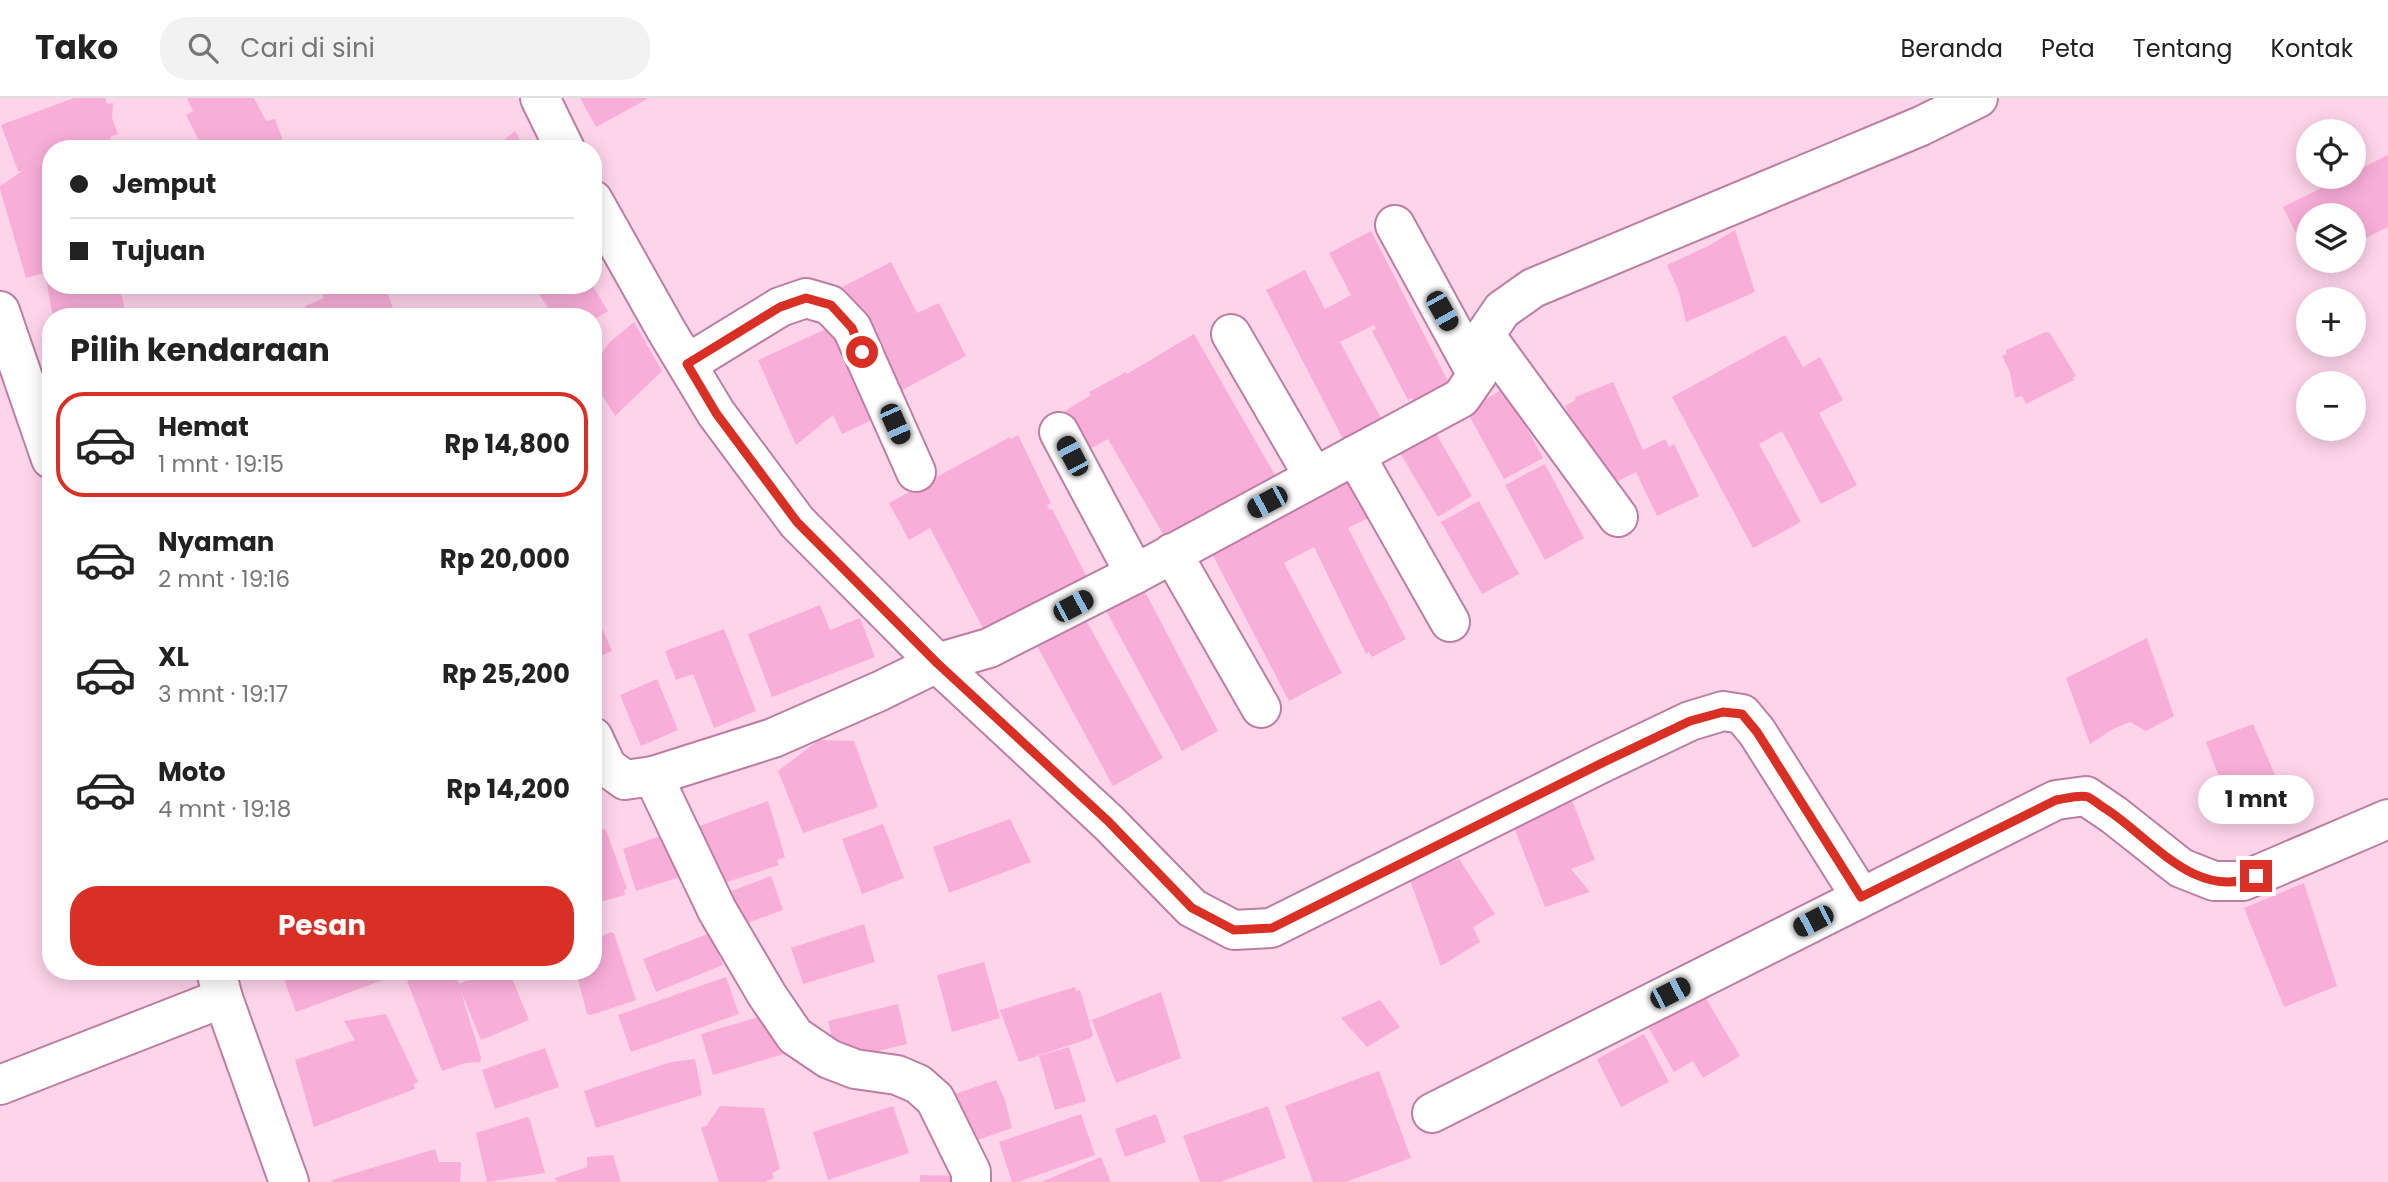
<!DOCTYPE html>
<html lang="id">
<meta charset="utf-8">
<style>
body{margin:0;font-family:Poppins,sans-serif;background:#f2f2f2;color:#222;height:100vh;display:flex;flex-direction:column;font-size:26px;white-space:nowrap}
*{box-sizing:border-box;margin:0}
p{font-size:23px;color:#767676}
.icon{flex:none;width:38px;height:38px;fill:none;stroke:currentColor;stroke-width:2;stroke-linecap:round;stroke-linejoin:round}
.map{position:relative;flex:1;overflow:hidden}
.details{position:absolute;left:42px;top:210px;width:560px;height:672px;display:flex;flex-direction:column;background:#fff;border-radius:28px;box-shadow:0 4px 18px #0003}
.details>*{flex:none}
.top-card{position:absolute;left:42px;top:42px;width:560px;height:154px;border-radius:28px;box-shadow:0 4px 18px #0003;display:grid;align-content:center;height:154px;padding:0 28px;background:#fff}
.fabs{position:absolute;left:2296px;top:21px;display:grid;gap:14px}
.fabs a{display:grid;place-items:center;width:70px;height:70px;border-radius:50%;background:#fff;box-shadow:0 4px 18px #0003;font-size:35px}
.end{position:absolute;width:32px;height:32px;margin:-16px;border:9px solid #d93025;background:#fff;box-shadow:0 0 0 4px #fff}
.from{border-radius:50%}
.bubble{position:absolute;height:49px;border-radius:24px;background:#fff;box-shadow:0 4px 18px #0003;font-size:23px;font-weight:700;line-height:49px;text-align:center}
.car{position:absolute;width:21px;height:42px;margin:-21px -10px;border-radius:9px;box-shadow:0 0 5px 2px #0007;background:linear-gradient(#222 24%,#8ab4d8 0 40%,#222 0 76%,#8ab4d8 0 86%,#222 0)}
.top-card b{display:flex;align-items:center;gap:24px;height:66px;font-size:26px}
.top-card b+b{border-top:2px solid #e0e0e0}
.top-card i{width:18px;height:18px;background:#222}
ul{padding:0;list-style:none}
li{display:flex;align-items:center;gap:21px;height:105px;margin:0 14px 10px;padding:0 14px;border:4px solid transparent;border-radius:28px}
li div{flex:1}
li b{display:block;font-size:26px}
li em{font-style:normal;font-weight:700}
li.selected{border-color:#d93025}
li>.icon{width:63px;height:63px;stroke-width:1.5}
h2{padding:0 28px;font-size:32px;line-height:84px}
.cta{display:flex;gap:14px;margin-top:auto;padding:14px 28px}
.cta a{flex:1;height:80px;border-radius:28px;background:#d93025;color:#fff;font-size:28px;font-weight:700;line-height:80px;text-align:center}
header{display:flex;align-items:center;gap:42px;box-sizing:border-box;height:98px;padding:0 35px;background:#fff;border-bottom:2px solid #e0e0e0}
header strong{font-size:33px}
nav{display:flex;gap:38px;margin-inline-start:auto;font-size:24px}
.search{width:490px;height:63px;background:#f2f2f2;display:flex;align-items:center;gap:18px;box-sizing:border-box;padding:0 24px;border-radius:28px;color:#767676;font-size:26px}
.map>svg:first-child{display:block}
</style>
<header>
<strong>Tako</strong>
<div class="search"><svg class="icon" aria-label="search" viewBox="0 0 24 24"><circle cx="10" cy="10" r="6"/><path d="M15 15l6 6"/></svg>Cari di sini</div>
<nav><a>Beranda</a><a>Peta</a><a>Tentang</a><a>Kontak</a></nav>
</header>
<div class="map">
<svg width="2388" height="1084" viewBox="0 0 2388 1084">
<rect width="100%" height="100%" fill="#fed4eb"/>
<g fill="#f9aed9">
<polygon points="74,0 105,0 107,6 113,5 112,20 118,36 111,38 110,44 115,44 117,51 51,51 51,173 26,180 0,91 0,88 22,73 18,73 1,27"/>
<polygon points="187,0 254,0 266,23 275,21 286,51 203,51 186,17 193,13"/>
<polygon points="580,0 649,0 596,29"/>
<polygon points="515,33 525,51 493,51"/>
<polygon points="2388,57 2388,129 2354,146 2354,117 2308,117 2308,160 2283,109 2344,79 2354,79 2354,74"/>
<polygon points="1735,132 1755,194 1686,224 1679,194 1667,167 1708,148"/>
<polygon points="1371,133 1450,287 1415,306 1412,300 1408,302 1372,233 1376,231 1374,227 1340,244 1382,322 1343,341 1266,192 1305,172 1325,211 1351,197 1329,155"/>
<polygon points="891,164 917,215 939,205 966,258 897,295 842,189"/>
<polygon points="51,181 51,187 119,187 126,216 114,219 53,219 46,182"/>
<polygon points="223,187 254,187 254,188 226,196"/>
<polygon points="332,187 385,187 394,213 391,214 393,219 309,219 305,208 324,200 320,192"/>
<polygon points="547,187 592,187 608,213 593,222 593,219 554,219 537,193"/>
<polygon points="634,224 662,273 615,318 593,282 593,268 609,245"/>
<polygon points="830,229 872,322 842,336 833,317 796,347 758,262"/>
<polygon points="2046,234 2050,235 2076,278 2073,279 2074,282 2026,306 2022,298 2015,300 2010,274 2002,258 2006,256 2006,252"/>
<polygon points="1194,236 1279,384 1170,448 1108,341 1088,352 1065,313 1091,297 1089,294 1126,274 1127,276"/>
<polygon points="51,237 51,274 50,274 41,240"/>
<polygon points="1785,237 1803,269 1820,259 1843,302 1819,315 1857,387 1821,406 1782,333 1759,346 1801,424 1753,450 1672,299"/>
<polygon points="1613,284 1643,352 1665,341 1669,349 1674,346 1699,398 1657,418 1636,374 1606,389 1565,308 1576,302 1575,299"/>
<polygon points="1505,290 1543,360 1504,381 1466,312"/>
<polygon points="1434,332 1472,398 1438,419 1399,353"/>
<polygon points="1018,337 1051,405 1047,407 1050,412 1052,411 1090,485 987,538 930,430 909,442 889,405 1010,339 1011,341"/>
<polygon points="1545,366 1584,440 1545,462 1505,387"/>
<polygon points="1346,374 1370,419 1348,430 1406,541 1372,559 1369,554 1366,556 1314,449 1284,465 1342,575 1289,603 1208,448"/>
<polygon points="1479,403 1519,476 1482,496 1441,424"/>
<polygon points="1143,490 1218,633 1182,653 1103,507"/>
<polygon points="820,507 830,532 860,520 875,559 772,599 748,536"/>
<polygon points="593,510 612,553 593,562"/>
<polygon points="1083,517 1163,660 1113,688 1035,544"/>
<polygon points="724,531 756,613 714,630 693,576 676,582 665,553"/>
<polygon points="2147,540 2174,618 2146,633 2130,624 2113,631 2090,646 2066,580"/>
<polygon points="657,581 678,632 641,648 620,597"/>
<polygon points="2253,626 2284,698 2234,719 2206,644"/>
<polygon points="819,642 854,643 878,709 803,735 778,673"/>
<polygon points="1567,689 1595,762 1571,771 1590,794 1545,809 1508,714"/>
<polygon points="768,703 785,759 777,762 779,767 715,788 694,730"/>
<polygon points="1010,721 1031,764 949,795 933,749"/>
<polygon points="883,726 904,780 862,796 842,741"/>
<polygon points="593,729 606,732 627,791 624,792 625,797 593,806"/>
<polygon points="678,732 689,776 636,793 623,751"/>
<polygon points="1459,761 1495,816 1473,829 1480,844 1441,868 1410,782"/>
<polygon points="771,778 783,812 737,829 726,795"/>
<polygon points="2304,785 2337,888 2284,909 2244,810"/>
<polygon points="864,826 875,864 803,886 791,850"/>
<polygon points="611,834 614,835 636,902 591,917 587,916 576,873 593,873 593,842"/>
<polygon points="710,835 723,867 656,894 643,861"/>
<polygon points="984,864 1000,920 952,934 937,877"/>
<polygon points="281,873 405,873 405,874 296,914"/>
<polygon points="429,873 455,873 459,886 489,873 509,873 529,922 481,942 460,891 481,959 480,964 465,965 442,973 407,883"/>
<polygon points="726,879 739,916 631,954 618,917"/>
<polygon points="1075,889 1076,893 1080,892 1093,937 1091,940 1019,964 1000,912"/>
<polygon points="1161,894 1181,960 1116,985 1092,922"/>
<polygon points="1704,897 1740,958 1703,980 1693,963 1674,974 1649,930"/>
<polygon points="1380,902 1400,929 1367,949 1341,920"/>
<polygon points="898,906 907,946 837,963 828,923"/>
<polygon points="775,914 787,955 713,977 701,936"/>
<polygon points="386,916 418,984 414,986 415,991 314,1029 295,962 355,942 344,923"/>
<polygon points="1644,936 1669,984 1621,1009 1597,961"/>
<polygon points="1069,949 1086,1003 1055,1012 1039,958"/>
<polygon points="545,950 559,989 495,1011 482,972"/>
<polygon points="695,961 702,997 596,1030 584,993 671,964"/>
<polygon points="1379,973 1411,1060 1346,1084 1313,1084 1285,1008"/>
<polygon points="996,982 1005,1002 1012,1030 963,1047 946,999"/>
<polygon points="720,1008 764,1010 780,1071 772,1075 774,1080 765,1084 719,1084 701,1030 706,1028"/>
<polygon points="893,1008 909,1055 828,1082 813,1034"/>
<polygon points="1268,1008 1286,1060 1220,1084 1200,1084 1183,1038"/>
<polygon points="1081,1016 1095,1057 1018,1084 1012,1084 999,1044"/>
<polygon points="1156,1016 1166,1044 1125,1059 1115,1031"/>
<polygon points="527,1019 530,1022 545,1075 487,1084 476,1035"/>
<polygon points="435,1051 439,1064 461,1064 460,1084 333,1084 332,1082"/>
<polygon points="613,1057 621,1084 557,1084 555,1080 587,1069 587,1059"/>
<polygon points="1101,1059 1111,1084 1041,1084"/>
<polygon points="920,1077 959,1078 959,1084 920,1084"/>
</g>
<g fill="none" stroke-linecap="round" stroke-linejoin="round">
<defs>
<g id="minor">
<polyline points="540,0 565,51"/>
<polyline points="593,102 666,232 716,315 797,424 937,565 1109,725 1192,810 1234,832 1271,830 1604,664 1690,623 1723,613 1742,616 1757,634 1861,799"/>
<polyline points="1395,127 1477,277"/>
<polyline points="0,213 51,361"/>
<polyline points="1231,236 1314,379"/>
<polyline points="1485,237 1618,419"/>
<polyline points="687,266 780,209 806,200 830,207 852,230 916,374"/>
<polyline points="1059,334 1135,476"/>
<polyline points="1355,357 1450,524"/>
<polyline points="1172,455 1261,610"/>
<polyline points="593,639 607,669 625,682 653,678 773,640 880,593 937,565 989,550 1135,476 1461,300 1477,277 1485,237 1502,212 1533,190 1921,28 1978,0"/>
<polyline points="653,678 717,812 767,897 795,938 829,961 855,971 897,977 918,986 935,1001 971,1074 971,1084"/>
<polyline points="216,873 223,900 289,1084"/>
<polyline points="0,987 223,900"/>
<polyline points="1432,1015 2056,702 2086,698 2114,717 2181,770 2214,783 2243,783 2388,721"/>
</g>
</defs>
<use href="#minor" stroke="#bc7ea2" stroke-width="42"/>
<use href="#minor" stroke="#fff" stroke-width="38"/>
</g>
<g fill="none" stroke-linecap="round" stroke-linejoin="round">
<path stroke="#d93025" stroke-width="9" d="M862 254 852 230 831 207 806 200 780 209 687 266 716 315 797 424 937 565 1109 724 1192 810 1234 832 1272 830 1604 664 1690 623 1723 614 1742 616 1757 634 1861 799 2056 702C2065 701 2080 696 2088 699 2094 702 2101 708 2106 711 2151 740 2196 804 2256 778"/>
</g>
</svg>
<div class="fabs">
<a><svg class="icon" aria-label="locate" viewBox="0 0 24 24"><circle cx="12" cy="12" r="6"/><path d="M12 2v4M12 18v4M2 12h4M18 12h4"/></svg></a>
<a><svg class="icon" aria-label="layers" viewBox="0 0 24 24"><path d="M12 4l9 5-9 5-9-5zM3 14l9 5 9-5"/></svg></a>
<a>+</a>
<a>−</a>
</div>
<i class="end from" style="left:862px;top:254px"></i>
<i class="end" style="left:2256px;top:778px"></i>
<div class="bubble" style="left:2198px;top:677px;width:116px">1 mnt</div>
<i class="car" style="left:1442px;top:213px;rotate:151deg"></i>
<i class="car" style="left:895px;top:326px;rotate:156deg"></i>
<i class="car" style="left:1072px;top:358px;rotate:332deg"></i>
<i class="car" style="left:1267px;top:404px;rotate:242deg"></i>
<i class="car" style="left:1073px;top:508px;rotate:62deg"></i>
<i class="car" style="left:1813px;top:823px;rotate:243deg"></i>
<i class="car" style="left:1670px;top:895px;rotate:63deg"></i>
<div class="top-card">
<b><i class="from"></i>Jemput</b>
<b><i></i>Tujuan</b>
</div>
<section class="details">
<h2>Pilih kendaraan</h2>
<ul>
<li class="selected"><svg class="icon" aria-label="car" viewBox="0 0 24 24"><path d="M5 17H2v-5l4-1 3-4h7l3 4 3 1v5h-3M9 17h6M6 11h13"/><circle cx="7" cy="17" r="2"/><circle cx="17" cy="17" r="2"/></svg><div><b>Hemat</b><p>1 mnt · 19:15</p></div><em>Rp 14,800</em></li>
<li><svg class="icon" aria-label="car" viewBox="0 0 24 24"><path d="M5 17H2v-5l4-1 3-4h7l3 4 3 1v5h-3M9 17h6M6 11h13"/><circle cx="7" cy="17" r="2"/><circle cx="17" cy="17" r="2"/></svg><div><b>Nyaman</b><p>2 mnt · 19:16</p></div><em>Rp 20,000</em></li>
<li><svg class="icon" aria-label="car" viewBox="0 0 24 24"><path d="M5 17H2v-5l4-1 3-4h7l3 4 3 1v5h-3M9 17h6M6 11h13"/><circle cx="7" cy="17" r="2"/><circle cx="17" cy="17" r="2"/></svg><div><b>XL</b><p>3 mnt · 19:17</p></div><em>Rp 25,200</em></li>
<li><svg class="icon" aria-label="car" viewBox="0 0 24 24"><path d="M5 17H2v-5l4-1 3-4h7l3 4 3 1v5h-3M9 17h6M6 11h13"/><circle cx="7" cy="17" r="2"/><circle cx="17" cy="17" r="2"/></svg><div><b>Moto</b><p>4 mnt · 19:18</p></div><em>Rp 14,200</em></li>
</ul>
<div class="cta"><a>Pesan</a></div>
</section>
</div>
